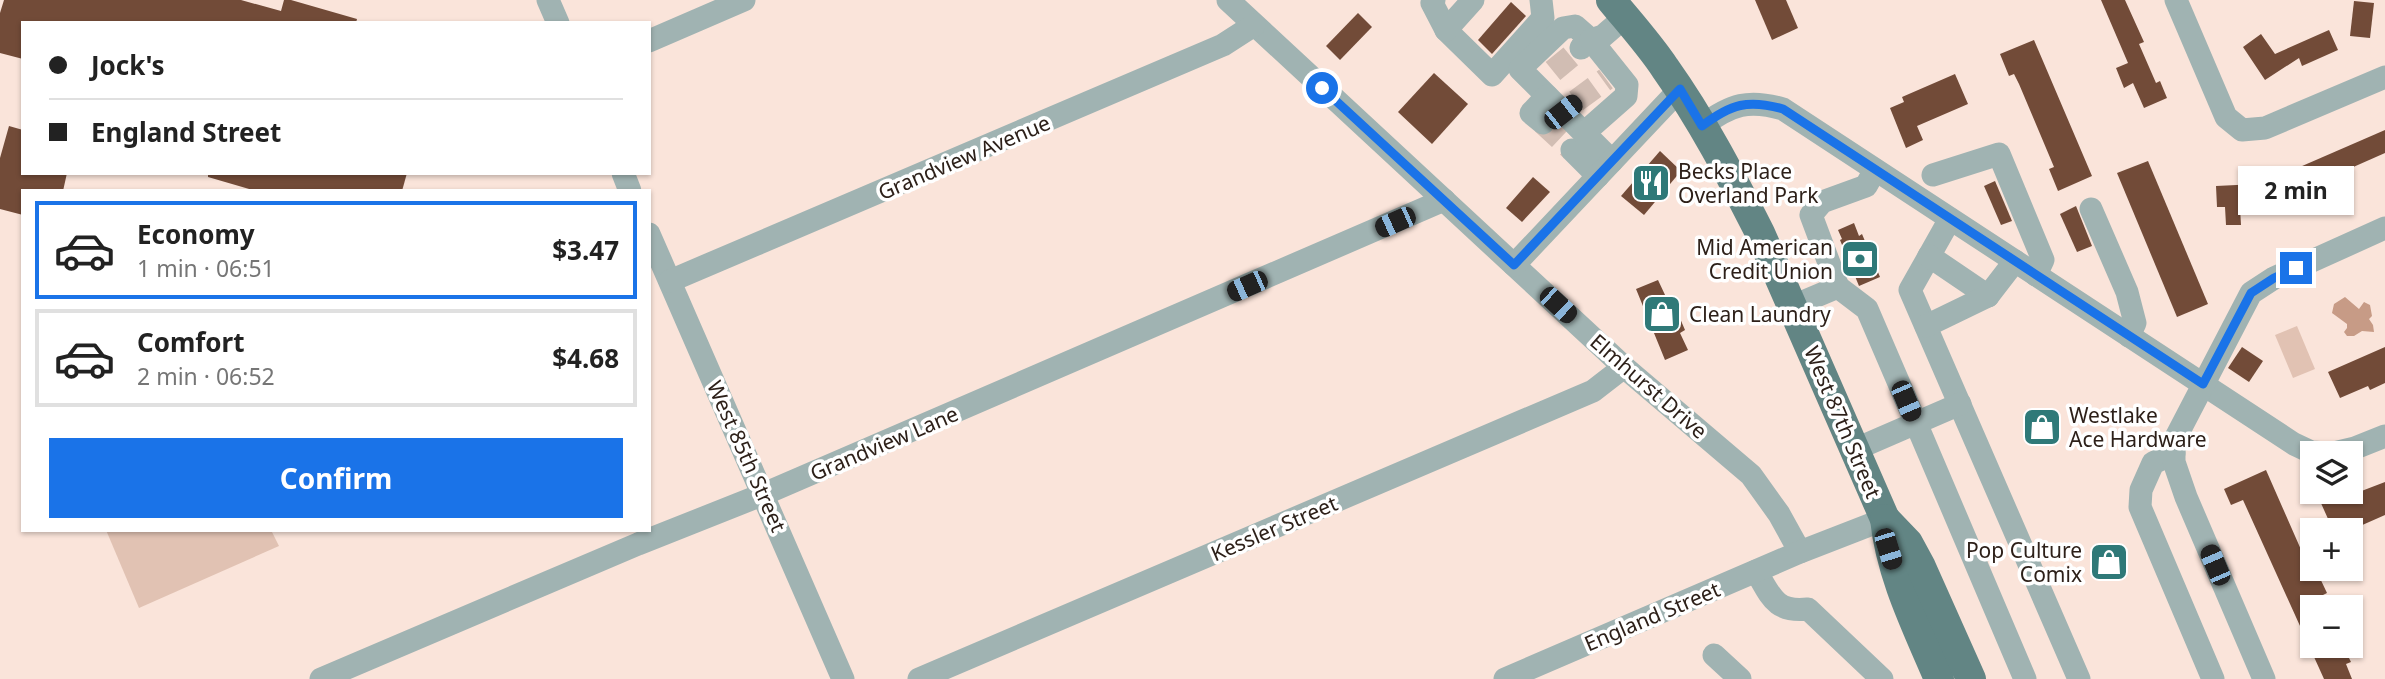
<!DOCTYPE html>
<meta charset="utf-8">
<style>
body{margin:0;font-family:"Noto Sans",sans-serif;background:#f2f2f2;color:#222;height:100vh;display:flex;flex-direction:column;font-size:26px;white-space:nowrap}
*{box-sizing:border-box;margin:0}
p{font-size:23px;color:#767676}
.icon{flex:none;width:38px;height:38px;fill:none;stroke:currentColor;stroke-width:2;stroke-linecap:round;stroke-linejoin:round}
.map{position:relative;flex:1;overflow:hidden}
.side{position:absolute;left:21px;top:189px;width:630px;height:343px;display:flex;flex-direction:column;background:#fff;border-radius:0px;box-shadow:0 2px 5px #0004}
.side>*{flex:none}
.guide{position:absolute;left:21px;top:21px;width:630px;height:154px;border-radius:0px;box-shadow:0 2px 5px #0004;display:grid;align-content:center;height:154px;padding:0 28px;background:#fff}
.controls{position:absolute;left:2300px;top:441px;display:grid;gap:14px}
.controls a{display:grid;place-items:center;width:63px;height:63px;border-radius:0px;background:#fff;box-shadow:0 2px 5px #0004;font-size:35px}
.end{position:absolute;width:32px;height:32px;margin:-16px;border:9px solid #1a73e8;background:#fff;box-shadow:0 0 0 4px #fff}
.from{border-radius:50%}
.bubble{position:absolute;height:49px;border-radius:0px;background:#fff;box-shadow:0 2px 5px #0004;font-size:23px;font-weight:700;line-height:49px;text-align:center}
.car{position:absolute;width:21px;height:42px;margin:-21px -10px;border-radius:9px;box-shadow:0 0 5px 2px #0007;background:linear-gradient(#222 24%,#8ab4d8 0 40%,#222 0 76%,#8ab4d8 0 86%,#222 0)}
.guide b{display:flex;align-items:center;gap:24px;height:66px;font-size:26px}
.guide b+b{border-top:2px solid #e0e0e0}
.guide i{width:18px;height:18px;background:#222}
ul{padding:12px 0 0;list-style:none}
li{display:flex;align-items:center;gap:21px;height:98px;margin:0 14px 10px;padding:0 14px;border:4px solid #e0e0e0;border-radius:0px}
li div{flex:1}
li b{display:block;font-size:26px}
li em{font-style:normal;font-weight:700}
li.on{border-color:#1a73e8}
li>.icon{width:63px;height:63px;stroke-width:1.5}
.cta{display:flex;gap:14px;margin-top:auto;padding:14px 28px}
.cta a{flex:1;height:80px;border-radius:0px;background:#1a73e8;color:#fff;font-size:28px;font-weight:700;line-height:80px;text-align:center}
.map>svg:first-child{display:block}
</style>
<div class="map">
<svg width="2385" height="679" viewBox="0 0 2385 679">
<rect width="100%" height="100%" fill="#fae4da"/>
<g fill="#e1c2b3">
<polygon points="2297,326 2315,369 2293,378 2275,335"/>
<polygon points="106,530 271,530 279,546 139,608"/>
</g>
<polygon fill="#c79b86" points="2345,297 2359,309 2364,302 2370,305 2372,316 2369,319 2373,325 2374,332 2362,331 2354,336 2347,336 2344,332 2347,328 2347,324 2332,313 2334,304"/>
<g fill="#724b38">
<polygon points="4,0 241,0 281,11 284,0 291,0 357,19 356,23 23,23 23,59 0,53 0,13"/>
<polygon points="1755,0 1786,0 1798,28 1772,40"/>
<polygon points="2101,0 2125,0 2144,42 2139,44 2156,83 2160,81 2167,98 2144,108 2133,83 2124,88 2116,68 2128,63"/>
<polygon points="2354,1 2374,3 2370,38 2350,36"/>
<polygon points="1511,2 1526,16 1492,54 1478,40"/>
<polygon points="1358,13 1372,27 1340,60 1326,46"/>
<polygon points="2329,30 2338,50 2302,66 2299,58 2265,80 2243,47 2261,34 2275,54"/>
<polygon points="2034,40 2092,176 2058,191 2049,169 2054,167 2019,84 2014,74 2009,76 2000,54"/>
<polygon points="1434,73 1468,104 1432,144 1398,112"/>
<polygon points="1955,74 1968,104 1917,126 1923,140 1906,148 1890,108 1904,102 1902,97"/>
<polygon points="9,126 23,130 23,173 67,173 63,191 23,191 23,215 0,209 0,158"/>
<polygon points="2385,130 2385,153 2281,199 2272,179"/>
<polygon points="1660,151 1681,171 1644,215 1621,196"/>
<polygon points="2148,161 2208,304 2177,317 2117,173"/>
<polygon points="208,173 407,173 402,191 256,191 208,177"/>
<polygon points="1533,177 1550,192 1522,222 1506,208"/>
<polygon points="1995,181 2012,221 2001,225 1984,186"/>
<polygon points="2257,184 2258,206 2240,207 2241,225 2226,225 2225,207 2217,207 2216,186"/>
<polygon points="2076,206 2092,246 2077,252 2060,214"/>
<polygon points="1854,223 1859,236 1862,234 1880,277 1859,286 1840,240 1842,239 1838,230"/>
<polygon points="1658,280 1666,297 1670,295 1685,330 1680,333 1688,350 1665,360 1636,289"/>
<polygon points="2242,347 2263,361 2249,382 2228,368"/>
<polygon points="2385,347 2385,383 2370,390 2368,386 2340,398 2328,372"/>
<polygon points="2266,470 2313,577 2318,574 2327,593 2321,596 2326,607 2312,607 2312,646 2343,646 2351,662 2346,664 2352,679 2324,679 2243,500 2231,505 2224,489"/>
<polygon points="2385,482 2385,515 2351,530 2333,530 2316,492 2334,492 2338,500"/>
</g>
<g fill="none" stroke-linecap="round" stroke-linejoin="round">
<g stroke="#d1bdb3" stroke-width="23" stroke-dasharray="23 11" stroke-linecap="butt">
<polyline points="1553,71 1581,48"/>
<polyline points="1576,101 1606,79"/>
<polyline points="1543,123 1572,150"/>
</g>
<g stroke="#a0b3b2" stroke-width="23">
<polyline points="548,0 558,23"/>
<polyline points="1228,0 1624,367 1751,475 1779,514 1800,552"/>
<polyline points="1434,0 1432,3 1446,30 1492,75 1543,18 1541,0"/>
<polyline points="2176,0 2226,117 2242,130 2265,128 2385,77"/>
<polyline points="1446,30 1473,0"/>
<polyline points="649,41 744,0"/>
<polyline points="1581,48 1591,40 1575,26 1563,28 1520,69 1584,133"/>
<polyline points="1543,123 1531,113 1547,96"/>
<path d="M1702 126C1731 104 1749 99 1783 109L2294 444 2311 452 2329 453"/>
<polyline points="1572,150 1598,176"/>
<polyline points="1612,161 1584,133 1626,96 1627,85 1591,40 1603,36 1625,17"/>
<polyline points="623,173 630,191"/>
<polyline points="1933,175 1999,154 2043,260 2036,275"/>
<polyline points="2091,209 2127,292 2135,323 2129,336"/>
<polyline points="1950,219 1910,290 2079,679"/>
<polyline points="649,234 843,679"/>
<polyline points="1929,256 1988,296"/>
<polyline points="1514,265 1680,89"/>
<polyline points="670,281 1223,45 1254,25"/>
<polyline points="1838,287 1811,215 1822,202 1866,186 1875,170"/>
<polyline points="1793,306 1838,287 1867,309 1916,423 1960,404"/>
<polyline points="1926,326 1988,296 2015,261"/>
<polyline points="1856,449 1916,423 2025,679"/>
<polyline points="2174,453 2153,463 2141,490 2140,507 2213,679"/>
<polyline points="2334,453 2355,448 2385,436"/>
<path d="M1756 571C1771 596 1775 613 1808 609L1882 679"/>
<polyline points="1714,655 1740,679"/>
<polyline points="321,679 638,544 764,494 1444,200"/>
<polyline points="919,679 1593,391 1624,367"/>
<polyline points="1505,679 1800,552 1885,519"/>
<polyline points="2264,679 2186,497 2174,462 2174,441 2251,293 2274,278 2385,228"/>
</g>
<g stroke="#628584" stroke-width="30">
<path d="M1611 0C1629 22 1649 44 1665 68 1702 120 1731 176 1760 233L1885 519C1891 576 1917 627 1939 679"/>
<polyline points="1885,519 1908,543 1921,567 1971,679"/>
</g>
</g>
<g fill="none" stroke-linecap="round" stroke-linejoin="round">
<path stroke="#1a73e8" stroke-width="9" d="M1322 88 1514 265 1680 89 1702 126C1731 104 1748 99 1783 109L2203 384 2251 293 2274 278 2296 268"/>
</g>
<defs>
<symbol id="restaurant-square" viewBox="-11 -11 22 22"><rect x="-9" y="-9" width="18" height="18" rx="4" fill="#2f7978" stroke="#fff"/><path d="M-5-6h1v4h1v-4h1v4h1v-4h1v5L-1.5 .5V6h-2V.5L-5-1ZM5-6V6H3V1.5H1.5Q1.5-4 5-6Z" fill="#fff"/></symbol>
<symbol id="bank-square" viewBox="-11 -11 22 22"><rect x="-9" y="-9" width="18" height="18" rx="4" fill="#2f7978" stroke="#fff"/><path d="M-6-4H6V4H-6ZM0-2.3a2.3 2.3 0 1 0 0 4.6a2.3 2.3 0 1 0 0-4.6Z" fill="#fff"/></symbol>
<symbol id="shop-square" viewBox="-11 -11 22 22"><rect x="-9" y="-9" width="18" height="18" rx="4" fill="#2f7978" stroke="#fff"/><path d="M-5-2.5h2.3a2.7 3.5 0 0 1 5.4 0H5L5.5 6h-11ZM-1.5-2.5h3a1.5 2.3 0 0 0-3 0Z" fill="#fff"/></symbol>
</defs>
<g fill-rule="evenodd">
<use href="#restaurant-square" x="1629" y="161" width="44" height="44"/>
<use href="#bank-square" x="1838" y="237" width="44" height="44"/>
<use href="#shop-square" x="1640" y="292" width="44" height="44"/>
<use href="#shop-square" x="2020" y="405" width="44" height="44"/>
<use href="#shop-square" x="2087" y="540" width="44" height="44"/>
</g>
<g text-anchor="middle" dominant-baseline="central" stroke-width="7" stroke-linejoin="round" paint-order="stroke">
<g font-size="21" fill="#2d2019" stroke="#fff">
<text transform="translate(964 157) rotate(-23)">Grandview Avenue</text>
<text transform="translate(1649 386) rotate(41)">Elmhurst Drive</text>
<text transform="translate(1843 422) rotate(67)">West 87th Street</text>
<text transform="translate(884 443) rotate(-23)">Grandview Lane</text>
<text transform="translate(747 456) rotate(66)">West 85th Street</text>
<text transform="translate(1274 528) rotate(-23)">Kessler Street</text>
<text transform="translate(1652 616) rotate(-23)">England Street</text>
</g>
<g font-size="21" fill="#2d2019" stroke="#fff" text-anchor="start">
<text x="1678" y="171">Becks Place<tspan x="1678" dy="24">Overland Park</tspan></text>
<text x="1833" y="247" text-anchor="end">Mid American<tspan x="1833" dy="24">Credit Union</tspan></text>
<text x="1689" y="314">Clean Laundry</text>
<text x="2069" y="415">Westlake<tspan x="2069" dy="24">Ace Hardware</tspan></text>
<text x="2082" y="550" text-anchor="end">Pop Culture<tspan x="2082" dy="24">Comix</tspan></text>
</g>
</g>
</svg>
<div class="controls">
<a><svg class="icon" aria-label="layers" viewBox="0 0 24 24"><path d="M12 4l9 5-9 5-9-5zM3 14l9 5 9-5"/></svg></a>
<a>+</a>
<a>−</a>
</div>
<i class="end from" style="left:1322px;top:88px"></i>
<i class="end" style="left:2296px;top:268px"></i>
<div class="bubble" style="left:2238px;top:166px;width:116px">2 min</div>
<i class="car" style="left:1563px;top:112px;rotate:52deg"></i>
<i class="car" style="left:1395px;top:222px;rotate:246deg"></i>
<i class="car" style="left:1247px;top:286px;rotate:246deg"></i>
<i class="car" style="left:1558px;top:305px;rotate:133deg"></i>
<i class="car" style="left:1906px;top:401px;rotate:157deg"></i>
<i class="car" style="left:1888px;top:549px;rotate:163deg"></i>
<i class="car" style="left:2215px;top:565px;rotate:337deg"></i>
<div class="guide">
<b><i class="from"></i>Jock's</b>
<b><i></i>England Street</b>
</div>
<section class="side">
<ul>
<li class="on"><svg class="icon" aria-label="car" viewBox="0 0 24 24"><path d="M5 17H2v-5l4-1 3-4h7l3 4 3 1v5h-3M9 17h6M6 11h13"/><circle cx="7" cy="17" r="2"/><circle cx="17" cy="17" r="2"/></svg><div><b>Economy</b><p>1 min · 06:51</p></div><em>$3.47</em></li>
<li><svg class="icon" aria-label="car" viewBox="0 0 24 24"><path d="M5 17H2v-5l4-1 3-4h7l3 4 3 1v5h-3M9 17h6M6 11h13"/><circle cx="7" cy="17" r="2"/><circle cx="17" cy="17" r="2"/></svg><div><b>Comfort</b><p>2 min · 06:52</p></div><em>$4.68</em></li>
</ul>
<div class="cta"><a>Confirm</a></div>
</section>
</div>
